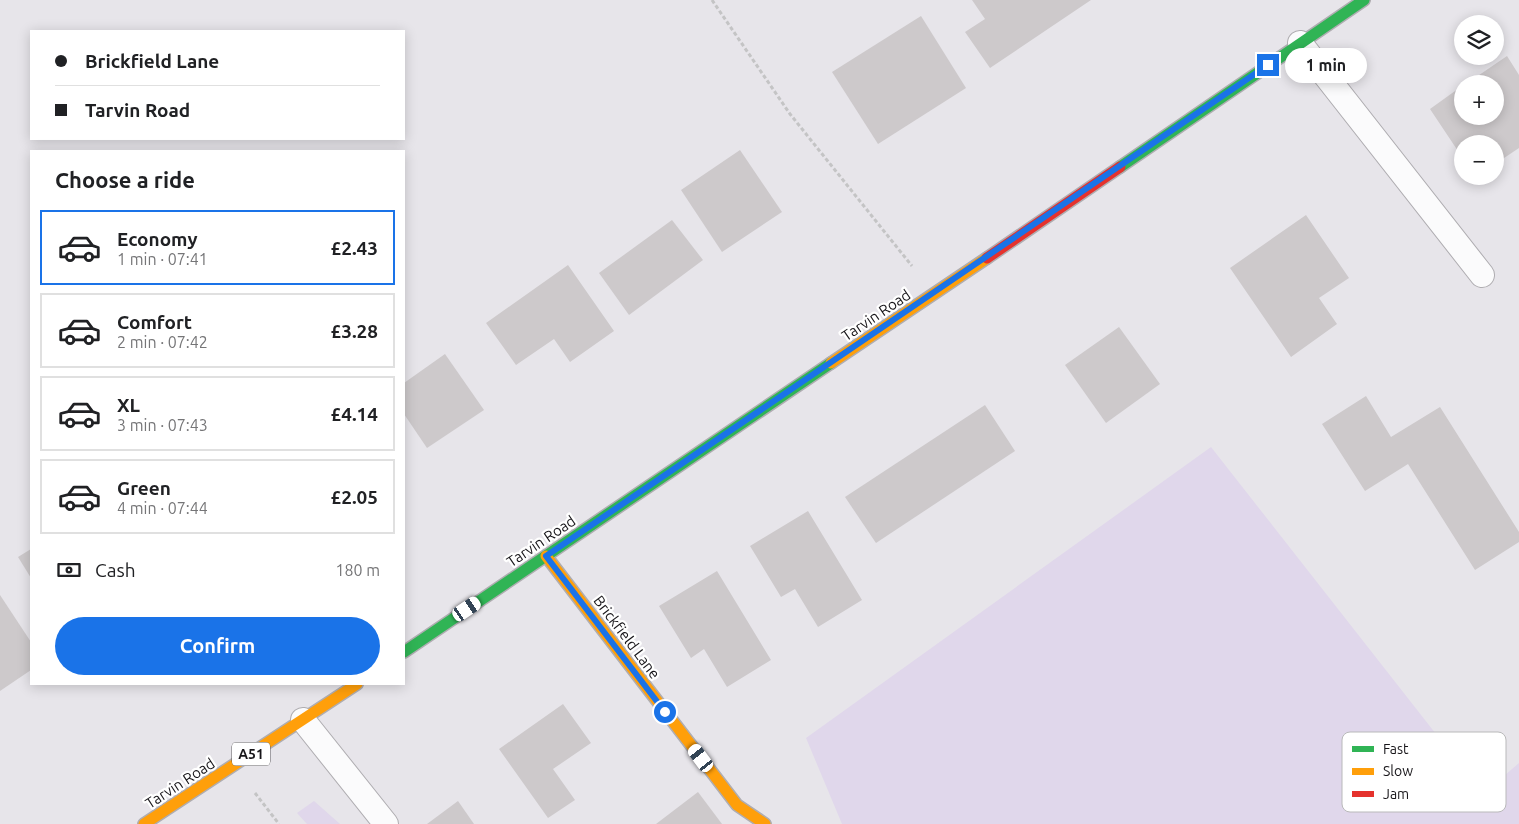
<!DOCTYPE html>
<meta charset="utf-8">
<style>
body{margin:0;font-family:Ubuntu,sans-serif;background:#f2f2f2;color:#202124;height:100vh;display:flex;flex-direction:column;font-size:19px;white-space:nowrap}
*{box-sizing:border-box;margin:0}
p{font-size:16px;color:#757577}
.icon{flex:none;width:28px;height:28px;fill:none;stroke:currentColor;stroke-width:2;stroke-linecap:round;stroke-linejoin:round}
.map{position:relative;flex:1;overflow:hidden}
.panel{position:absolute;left:30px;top:150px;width:375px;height:535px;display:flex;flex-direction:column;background:#fff;border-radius:0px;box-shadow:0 2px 12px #0003}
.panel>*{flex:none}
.hud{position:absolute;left:30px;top:30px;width:375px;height:110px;border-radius:0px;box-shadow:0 2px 12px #0003;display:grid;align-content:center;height:110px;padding:0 25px;background:#fff}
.buttons{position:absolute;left:1454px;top:15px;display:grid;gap:10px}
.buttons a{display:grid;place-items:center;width:50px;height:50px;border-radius:50%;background:#fff;box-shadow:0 2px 12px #0003;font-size:25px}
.end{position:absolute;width:22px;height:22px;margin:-11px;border:6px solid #1a73e8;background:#fff;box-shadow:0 0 0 2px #fff}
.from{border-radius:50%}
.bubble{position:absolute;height:35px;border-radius:18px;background:#fff;box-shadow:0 2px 12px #0003;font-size:16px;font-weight:700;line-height:35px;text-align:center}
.car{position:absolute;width:15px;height:30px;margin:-15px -8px;border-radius:6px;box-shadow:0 0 4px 1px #0007;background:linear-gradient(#fff 24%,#345 0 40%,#fff 0 76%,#345 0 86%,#fff 0)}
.hud b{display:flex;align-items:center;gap:18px;height:48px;font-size:19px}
.hud b+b{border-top:1px solid #e0e0e0}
.hud i{width:12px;height:12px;background:#202124}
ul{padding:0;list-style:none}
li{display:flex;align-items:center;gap:15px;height:75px;margin:0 10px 8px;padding:0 15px;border:2px solid #e0e0e0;border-radius:0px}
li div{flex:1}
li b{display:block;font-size:19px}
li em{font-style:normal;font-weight:700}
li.selected{border-color:#1a73e8}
li>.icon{width:45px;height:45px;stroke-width:1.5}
h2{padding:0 25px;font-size:22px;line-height:60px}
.pay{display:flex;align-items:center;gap:12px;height:55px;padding:0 25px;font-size:19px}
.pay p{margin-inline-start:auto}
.primary-button{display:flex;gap:10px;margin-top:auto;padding:10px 25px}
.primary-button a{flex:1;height:58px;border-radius:30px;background:#1a73e8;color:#fff;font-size:20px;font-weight:700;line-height:58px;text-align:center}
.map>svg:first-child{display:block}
</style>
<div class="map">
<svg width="1519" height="824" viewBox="0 0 1519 824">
<rect width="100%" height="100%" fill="#e7e5ea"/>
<g fill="#e0d7eb">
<polygon points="1211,447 1483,794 1519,763 1519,824 842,824 806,738"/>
<polygon points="314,801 340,824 307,824 297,813"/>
</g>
<g fill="#cdc9cb">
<polygon points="972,0 1091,0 990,68 965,32 985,19"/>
<polygon points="921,16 966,88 878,144 832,72"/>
<polygon points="1507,56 1519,75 1519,148 1495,164 1495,144 1462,144 1462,157 1430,109 1462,86 1462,116 1495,116 1495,84 1466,84"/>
<polygon points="740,150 782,212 722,252 681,190"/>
<polygon points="1306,215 1349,278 1319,298 1337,324 1291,357 1230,268"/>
<polygon points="672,220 703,260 629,315 599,273"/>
<polygon points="568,265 614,331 570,362 554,339 516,365 486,323"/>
<polygon points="1119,327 1160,384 1106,423 1065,365"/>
<polygon points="445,354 484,410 427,448 404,414 404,383"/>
<polygon points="1366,396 1391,437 1440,407 1519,532 1519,542 1475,570 1408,464 1365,491 1322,424"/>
<polygon points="985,405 1015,451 876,543 845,497"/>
<polygon points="808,511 862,600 818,627 795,589 781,597 750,546"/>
<polygon points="31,549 31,578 18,557"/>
<polygon points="717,571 771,660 727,687 704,649 691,658 659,606"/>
<polygon points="0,595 31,642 31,670 0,691"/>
<polygon points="563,704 591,743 553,769 575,800 548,818 499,749"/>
<polygon points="698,792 722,824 656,824"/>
<polygon points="458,801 474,824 427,824"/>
</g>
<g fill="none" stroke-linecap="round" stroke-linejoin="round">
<defs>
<g id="lane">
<polyline points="1300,43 1482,275"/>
<polyline points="303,720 386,824"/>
</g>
<g id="fast">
<polyline points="1120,167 1364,0"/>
<polyline points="404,652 831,363"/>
</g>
<g id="slow">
<polyline points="831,363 987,258"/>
<polyline points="546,556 737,805 765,824"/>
<polyline points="144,824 357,684"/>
</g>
<polyline id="jam" points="987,258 1120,167"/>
</defs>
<use href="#lane" stroke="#afadb1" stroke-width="26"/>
<use href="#fast" stroke="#afadb1" stroke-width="14"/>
<use href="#slow" stroke="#afadb1" stroke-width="14"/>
<use href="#jam" stroke="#afadb1" stroke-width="14"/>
<g stroke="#c4c4c5" stroke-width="3" stroke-dasharray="4 2.5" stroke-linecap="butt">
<polyline points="712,0 790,114 912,266"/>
<polyline points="255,793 279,824"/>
</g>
<use href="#lane" stroke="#fbfbfc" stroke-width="24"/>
<use href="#fast" stroke="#30b455" stroke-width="11"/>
<use href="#slow" stroke="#ff9f0a" stroke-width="11"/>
<use href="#jam" stroke="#e5322d" stroke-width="11"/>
</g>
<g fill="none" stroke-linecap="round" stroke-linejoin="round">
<polyline stroke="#1a73e8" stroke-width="6" points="665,712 546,556 1268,65"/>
</g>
<g text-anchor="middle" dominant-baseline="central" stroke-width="4.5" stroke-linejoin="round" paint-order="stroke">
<rect fill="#fff" stroke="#5d5b5e" stroke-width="1" x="232" y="742.5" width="38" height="23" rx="4"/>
<g font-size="14" font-weight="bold" fill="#171519">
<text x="251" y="754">A51</text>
</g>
<g font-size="15" fill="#171519" stroke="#fff">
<text transform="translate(876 315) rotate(-34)">Tarvin Road</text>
<text transform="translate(541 541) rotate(-34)">Tarvin Road</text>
<text transform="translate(627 637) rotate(53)">Brickfield Lane</text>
<text transform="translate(180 783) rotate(-33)">Tarvin Road</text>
</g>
</g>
<rect x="1342" y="732" width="164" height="80" rx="8" fill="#fff" stroke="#b9b9ba" stroke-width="1"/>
<rect x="1352" y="746" width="22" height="6" fill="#30b455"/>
<rect x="1352" y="768" width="22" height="7" fill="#ff9f0a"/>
<rect x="1352" y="791" width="22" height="6" fill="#e5322d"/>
<g font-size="14" fill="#171519">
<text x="1383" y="754">Fast</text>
<text x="1383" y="776">Slow</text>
<text x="1383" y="799">Jam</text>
</g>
</svg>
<div class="buttons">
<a><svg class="icon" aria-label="layers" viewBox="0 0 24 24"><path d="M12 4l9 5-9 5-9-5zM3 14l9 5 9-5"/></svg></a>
<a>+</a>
<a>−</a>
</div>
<i class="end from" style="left:665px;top:712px"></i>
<i class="end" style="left:1268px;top:65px"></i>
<div class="bubble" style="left:1285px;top:48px;width:82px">1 min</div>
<i class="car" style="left:467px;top:609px;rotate:56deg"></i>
<i class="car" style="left:701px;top:758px;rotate:323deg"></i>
<div class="hud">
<b><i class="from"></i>Brickfield Lane</b>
<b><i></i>Tarvin Road</b>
</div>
<section class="panel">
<h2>Choose a ride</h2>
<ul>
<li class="selected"><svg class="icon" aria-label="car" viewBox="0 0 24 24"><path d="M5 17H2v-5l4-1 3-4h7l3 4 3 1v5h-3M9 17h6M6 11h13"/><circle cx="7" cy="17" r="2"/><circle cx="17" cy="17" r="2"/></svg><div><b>Economy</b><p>1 min · 07:41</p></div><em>£2.43</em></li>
<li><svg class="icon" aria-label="car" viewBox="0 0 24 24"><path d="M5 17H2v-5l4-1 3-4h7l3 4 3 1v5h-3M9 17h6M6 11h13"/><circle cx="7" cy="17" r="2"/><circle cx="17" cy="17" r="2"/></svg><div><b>Comfort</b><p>2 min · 07:42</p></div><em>£3.28</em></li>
<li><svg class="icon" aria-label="car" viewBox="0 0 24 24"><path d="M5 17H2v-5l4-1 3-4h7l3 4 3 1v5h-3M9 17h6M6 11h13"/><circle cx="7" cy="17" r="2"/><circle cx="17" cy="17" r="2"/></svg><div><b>XL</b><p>3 min · 07:43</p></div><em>£4.14</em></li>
<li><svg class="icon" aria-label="car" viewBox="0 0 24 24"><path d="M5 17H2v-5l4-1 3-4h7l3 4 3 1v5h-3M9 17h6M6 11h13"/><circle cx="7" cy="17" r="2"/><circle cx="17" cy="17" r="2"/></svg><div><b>Green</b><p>4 min · 07:44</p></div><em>£2.05</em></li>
</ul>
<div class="pay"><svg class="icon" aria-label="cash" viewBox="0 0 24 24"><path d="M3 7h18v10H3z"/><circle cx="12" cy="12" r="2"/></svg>Cash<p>180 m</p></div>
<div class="primary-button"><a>Confirm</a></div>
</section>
</div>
